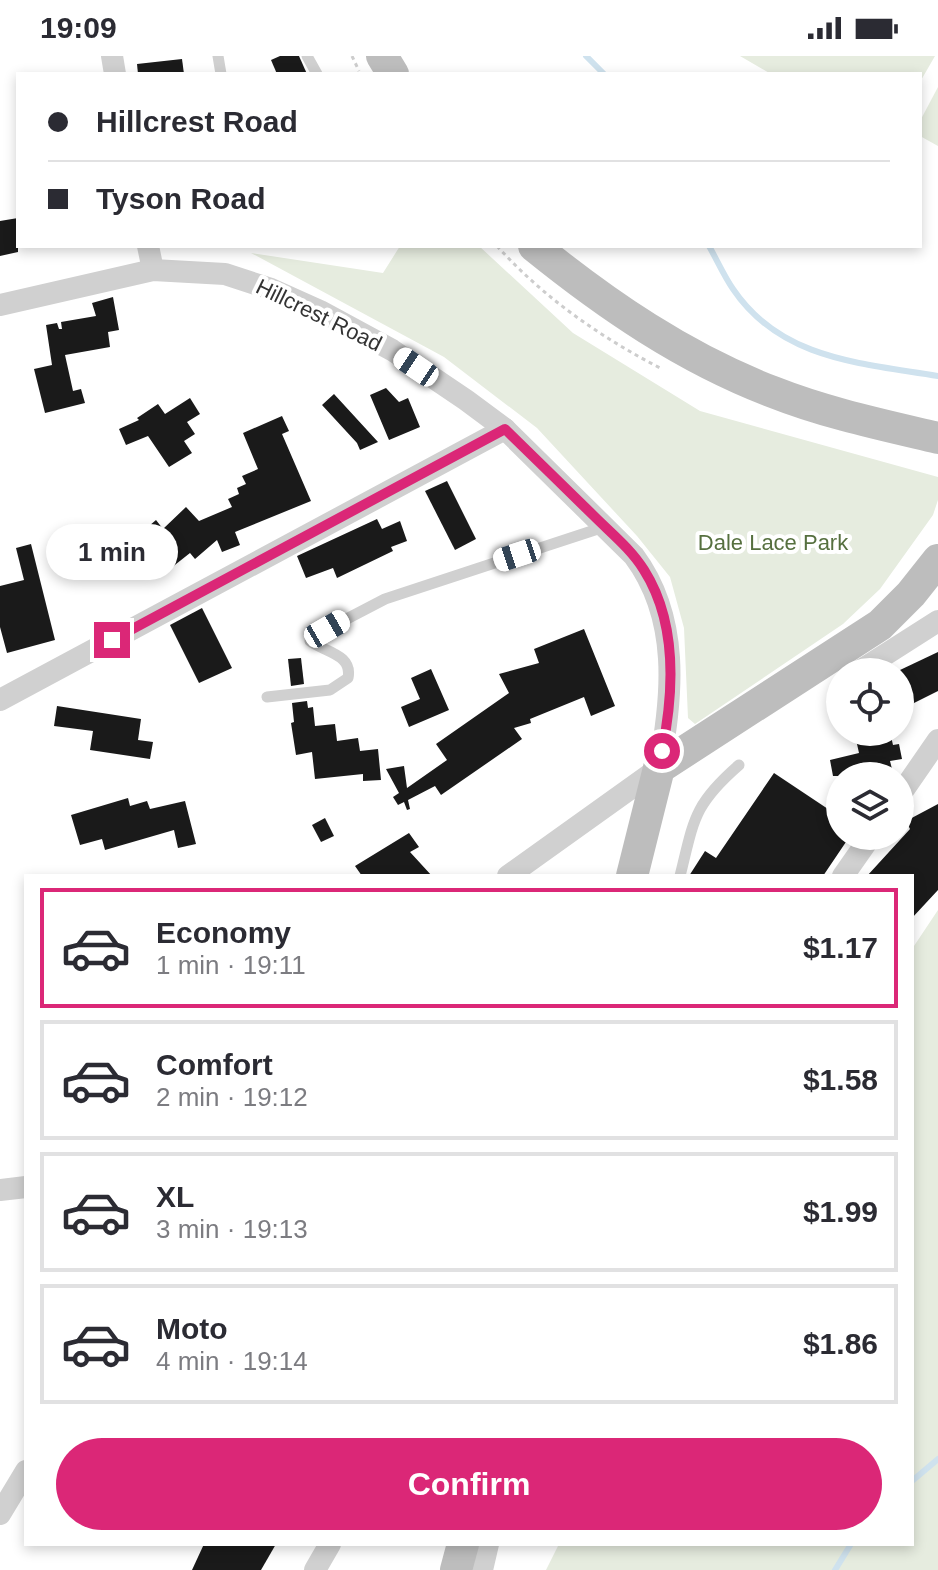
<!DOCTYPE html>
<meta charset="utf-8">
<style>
body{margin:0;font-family:Helvetica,sans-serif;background:#f2f2f3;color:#2b2b33;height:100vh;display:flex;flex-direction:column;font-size:30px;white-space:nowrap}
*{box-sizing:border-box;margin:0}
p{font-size:26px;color:#7c7c81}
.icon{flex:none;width:44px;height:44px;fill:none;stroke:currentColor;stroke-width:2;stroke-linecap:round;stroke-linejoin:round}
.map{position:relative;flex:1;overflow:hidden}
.drawer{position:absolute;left:24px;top:818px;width:890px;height:672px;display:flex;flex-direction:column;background:#fff;border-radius:0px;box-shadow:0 4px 12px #0003}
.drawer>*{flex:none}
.top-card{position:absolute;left:16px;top:16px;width:906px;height:176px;border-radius:0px;box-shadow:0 4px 12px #0003;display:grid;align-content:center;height:176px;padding:0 32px;background:#fff}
.tools{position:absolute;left:826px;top:602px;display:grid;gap:16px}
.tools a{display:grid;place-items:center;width:88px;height:88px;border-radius:50%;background:#fff;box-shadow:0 4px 12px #0003;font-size:40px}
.end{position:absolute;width:36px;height:36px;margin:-18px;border:10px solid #db2777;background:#fff;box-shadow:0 0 0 4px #fff}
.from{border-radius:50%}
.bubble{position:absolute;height:56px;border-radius:28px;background:#fff;box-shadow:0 4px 12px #0003;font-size:26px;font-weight:600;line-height:56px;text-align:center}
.car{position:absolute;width:24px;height:48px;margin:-24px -12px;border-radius:10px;box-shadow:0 0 6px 2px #0007;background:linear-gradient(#fff 24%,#345 0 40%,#fff 0 76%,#345 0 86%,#fff 0)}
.top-card b{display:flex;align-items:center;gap:28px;height:76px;font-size:30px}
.top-card b+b{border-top:2px solid #e1e1e2}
.top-card i{width:20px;height:20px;background:#2b2b33}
ul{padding:14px 0 0;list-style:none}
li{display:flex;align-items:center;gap:24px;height:120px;margin:0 16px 12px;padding:0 16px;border:4px solid #e1e1e2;border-radius:0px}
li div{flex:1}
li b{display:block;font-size:30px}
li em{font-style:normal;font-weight:600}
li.current{border-color:#db2777}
li>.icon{width:72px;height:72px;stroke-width:1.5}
.action{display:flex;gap:16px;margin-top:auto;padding:16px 32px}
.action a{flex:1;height:92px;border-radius:48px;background:#db2777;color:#fff;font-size:32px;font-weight:600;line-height:92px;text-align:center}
.status{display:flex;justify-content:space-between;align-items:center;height:56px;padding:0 40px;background:#fff;direction:ltr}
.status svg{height:22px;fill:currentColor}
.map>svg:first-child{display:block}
</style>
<div class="status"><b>19:09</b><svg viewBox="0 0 49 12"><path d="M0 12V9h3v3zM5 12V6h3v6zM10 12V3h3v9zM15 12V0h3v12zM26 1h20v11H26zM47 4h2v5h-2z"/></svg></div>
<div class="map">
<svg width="938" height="1514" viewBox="0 0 938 1514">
<rect width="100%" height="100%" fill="#fff"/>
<g fill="#e6ecdf">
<polygon points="740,0 935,0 920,26 920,18 771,18"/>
<polygon points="938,31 938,90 920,80 920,65"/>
<polygon points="400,190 479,190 573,277 700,355 938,421 938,444 933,459 880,533 843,568 695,668 688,662 684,572 670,521 637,480 537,372 444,301 251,197 383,217"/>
<polygon points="938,854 938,1514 546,1514 559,1488 912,1488 912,893"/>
</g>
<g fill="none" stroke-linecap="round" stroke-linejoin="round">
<g stroke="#cfe2ee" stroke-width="6">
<polyline points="586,0 604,18"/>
<path d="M709 190C717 204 724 220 733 233 781 304 861 307 938 320"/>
<polyline points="912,1425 938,1403"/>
<polyline points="835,1514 851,1488"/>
</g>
</g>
<g fill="#1a1a1a">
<polygon points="280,0 299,0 307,18 277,18 271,4"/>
<polygon points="182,3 184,18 138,18 137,8"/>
<polygon points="18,162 18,196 0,200 0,165"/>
<polygon points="113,241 119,274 108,276 110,291 65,299 73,335 81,333 85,347 45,357 34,313 52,309 46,269 57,267 59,273 62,273 61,266 96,260 92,247"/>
<polygon points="386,332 399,346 408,342 420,371 389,384 370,339"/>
<polygon points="334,338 378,386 360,394 357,387 322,349"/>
<polygon points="190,342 200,358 187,366 195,378 184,385 192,397 169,411 148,380 126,389 119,373 139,364 137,362 158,348 165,358"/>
<polygon points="282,360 289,375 282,378 311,445 235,476 240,489 222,496 217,484 195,503 190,497 171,512 142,476 156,464 163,473 186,451 199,465 232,451 228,443 239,438 237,432 246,428 242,420 258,413 243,377"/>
<polygon points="447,425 476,483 455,494 425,435"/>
<polygon points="377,463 382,473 400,465 407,485 391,491 393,495 337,522 333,512 306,522 297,500"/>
<polygon points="31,488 55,584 7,597 0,571 0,530 24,524 16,492"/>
<polygon points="202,552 232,612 199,627 170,569"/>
<polygon points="584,573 615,650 591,660 584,641 530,663 531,667 514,672 522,683 441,739 435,730 408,744 410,753 407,754 404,746 398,749 393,741 399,737 386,713 404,710 407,732 447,704 436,688 509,637 499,618 539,607 534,593"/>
<polygon points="938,596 938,635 910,649 900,628 900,614"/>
<polygon points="301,602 304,628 291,630 288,603"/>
<polygon points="431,613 449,654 409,671 401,651 420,643 411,622"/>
<polygon points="307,645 308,652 313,651 315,670 335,668 337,685 358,682 360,695 378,693 381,724 363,725 363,718 315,723 312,696 296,699 291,667 294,666 292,647"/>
<polygon points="57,650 141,663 138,684 153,686 150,703 90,694 93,675 54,670"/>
<polygon points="866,676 890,676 893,689 899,688 902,703 890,705 893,717 881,720 833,720 830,704 859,697 855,679"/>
<polygon points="774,717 840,761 840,780 850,780 823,820 689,820 705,795 716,802"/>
<polygon points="128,742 130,750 147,745 150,753 185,745 196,788 178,792 174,774 105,794 102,783 80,789 71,759"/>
<polygon points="938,748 938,834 912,862 912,820 867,820 910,773 906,765"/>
<polygon points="325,762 334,780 321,786 312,769"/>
<polygon points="409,777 419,791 410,796 432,820 362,820 355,810"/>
<polygon points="204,1488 276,1488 261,1514 192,1514"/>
</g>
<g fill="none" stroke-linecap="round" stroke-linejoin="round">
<g stroke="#cdcdcd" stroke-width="3" stroke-dasharray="4 4" stroke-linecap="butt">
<polyline points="352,0 359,15"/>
<path d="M497 190C544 242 600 281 662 313"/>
</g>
<g stroke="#d0d0d0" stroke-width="11">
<polyline points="218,0 221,18"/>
<polyline points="307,0 317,18"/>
<path d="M267 641 330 634 348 622C353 598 324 596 310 585L314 580 385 543 604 471"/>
<path d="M680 820C694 764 693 749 739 709"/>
</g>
<g stroke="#d0d0d0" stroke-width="22">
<polyline points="112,0 115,18"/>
<polyline points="148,190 153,214"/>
<path d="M0 249 153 214 225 218 271 233 320 255 392 294 466 344 505 373 634 500C680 562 673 640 659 712L508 820"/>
<polyline points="858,616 938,565"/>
<polyline points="0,644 505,373"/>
<polyline points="900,739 938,684"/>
<polyline points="843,820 871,780"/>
<polyline points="0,1134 26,1131"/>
<polyline points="0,1458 26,1415"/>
<polyline points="315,1514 330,1488"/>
<polyline points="482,1514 488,1488"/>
</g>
<g stroke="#bdbdbd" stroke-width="32">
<polyline points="382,0 393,18"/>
<path d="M534 190C607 249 684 302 773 336 826 357 883 369 938 382"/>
<polyline points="632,820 659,712 880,569 911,538 938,504"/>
<polyline points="456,1514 463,1488"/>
</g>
</g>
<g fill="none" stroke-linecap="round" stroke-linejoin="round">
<path stroke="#db2777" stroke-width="10" d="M112 584 505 373C535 402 564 431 594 460 611 477 631 493 644 514 677 566 674 636 662 695"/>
</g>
<g text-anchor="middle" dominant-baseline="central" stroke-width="8" stroke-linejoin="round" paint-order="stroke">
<g font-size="22" fill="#333" stroke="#fff">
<text transform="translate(319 259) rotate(26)">Hillcrest Road</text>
</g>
<g font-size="22" fill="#56703f" stroke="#fff">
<text x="773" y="486">Dale Lace Park</text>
</g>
</g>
</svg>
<div class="tools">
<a><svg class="icon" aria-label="locate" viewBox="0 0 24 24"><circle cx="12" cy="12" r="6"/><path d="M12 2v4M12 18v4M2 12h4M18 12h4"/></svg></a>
<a><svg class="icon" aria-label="layers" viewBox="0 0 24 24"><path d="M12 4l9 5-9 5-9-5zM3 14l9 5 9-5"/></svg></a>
</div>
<i class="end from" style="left:662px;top:695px"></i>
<i class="end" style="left:112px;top:584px"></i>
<div class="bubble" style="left:46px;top:468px;width:132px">1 min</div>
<i class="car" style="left:416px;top:311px;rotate:304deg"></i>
<i class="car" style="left:517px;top:499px;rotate:252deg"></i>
<i class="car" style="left:327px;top:573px;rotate:60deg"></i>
<div class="top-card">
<b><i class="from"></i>Hillcrest Road</b>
<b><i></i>Tyson Road</b>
</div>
<section class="drawer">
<ul>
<li class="current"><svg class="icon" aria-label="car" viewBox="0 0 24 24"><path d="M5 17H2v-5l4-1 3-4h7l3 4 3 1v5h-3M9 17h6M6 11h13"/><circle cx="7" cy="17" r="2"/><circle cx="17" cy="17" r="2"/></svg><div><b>Economy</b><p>1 min · 19:11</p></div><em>$1.17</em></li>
<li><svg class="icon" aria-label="car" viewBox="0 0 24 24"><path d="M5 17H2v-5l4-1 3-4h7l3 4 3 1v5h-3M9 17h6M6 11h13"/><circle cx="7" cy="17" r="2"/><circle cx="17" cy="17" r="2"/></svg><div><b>Comfort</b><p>2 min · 19:12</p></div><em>$1.58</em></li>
<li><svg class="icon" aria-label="car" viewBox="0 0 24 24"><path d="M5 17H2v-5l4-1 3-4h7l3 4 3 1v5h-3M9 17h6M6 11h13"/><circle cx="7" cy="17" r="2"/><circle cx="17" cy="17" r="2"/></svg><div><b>XL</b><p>3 min · 19:13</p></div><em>$1.99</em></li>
<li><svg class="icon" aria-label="car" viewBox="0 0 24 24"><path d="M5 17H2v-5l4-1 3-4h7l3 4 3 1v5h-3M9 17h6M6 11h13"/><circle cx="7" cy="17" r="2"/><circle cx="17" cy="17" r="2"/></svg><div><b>Moto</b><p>4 min · 19:14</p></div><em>$1.86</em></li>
</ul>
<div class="action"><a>Confirm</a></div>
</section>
</div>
